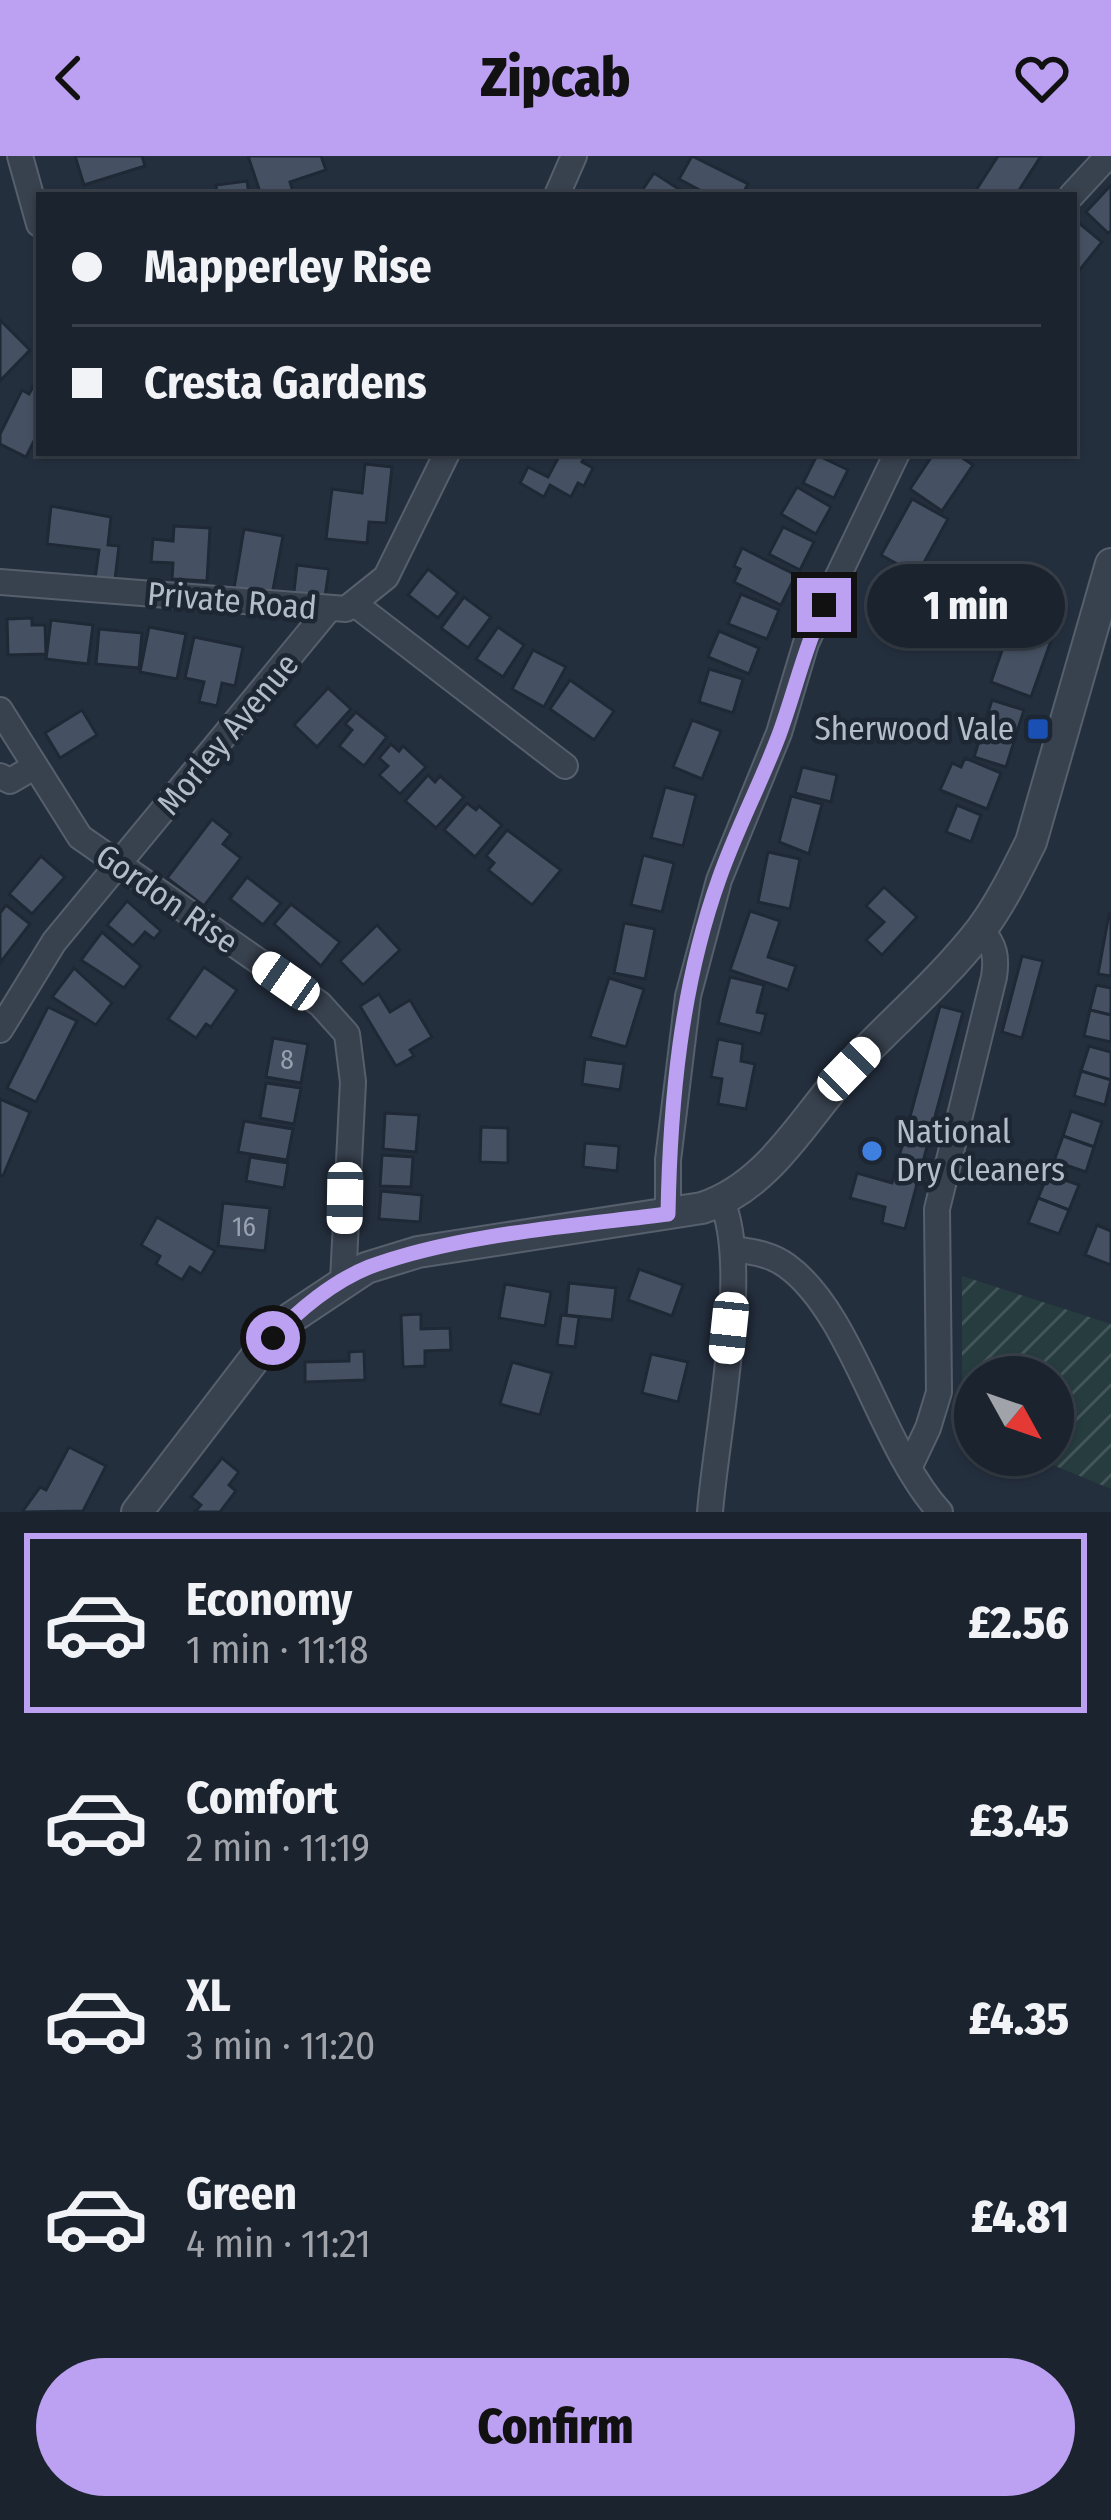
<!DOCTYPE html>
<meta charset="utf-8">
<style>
body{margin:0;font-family:"Fira Sans Condensed",sans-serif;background:#242b36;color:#f1f3f6;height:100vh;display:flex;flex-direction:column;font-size:45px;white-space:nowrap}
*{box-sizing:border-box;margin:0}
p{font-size:39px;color:#a0a4aa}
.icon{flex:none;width:66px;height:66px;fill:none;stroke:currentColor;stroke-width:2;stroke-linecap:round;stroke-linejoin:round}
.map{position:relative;height:1356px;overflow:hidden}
.sheet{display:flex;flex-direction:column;background:#1b232e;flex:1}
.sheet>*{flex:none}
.banner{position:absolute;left:36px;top:36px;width:1041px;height:264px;border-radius:0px;box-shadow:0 3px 9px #0004,0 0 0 3px #39404a;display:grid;align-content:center;height:264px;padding:0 36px;background:#1b232e}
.needle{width:78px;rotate:130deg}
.fabs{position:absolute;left:954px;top:1200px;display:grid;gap:24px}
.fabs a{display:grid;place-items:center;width:120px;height:120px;border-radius:50%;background:#1b232e;box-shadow:0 3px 9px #0004,0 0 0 3px #39404a;font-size:60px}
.end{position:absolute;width:54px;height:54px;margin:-27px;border:15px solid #bca0f2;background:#111;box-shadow:0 0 0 6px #111}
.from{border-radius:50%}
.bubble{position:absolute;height:84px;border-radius:42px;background:#1b232e;box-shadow:0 3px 9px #0004,0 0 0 3px #39404a;font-size:39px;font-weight:800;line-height:84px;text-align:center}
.car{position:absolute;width:36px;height:72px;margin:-36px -18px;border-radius:15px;box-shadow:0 0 9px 3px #0007;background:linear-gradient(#fff 24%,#345 0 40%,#fff 0 76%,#345 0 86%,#fff 0)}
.banner b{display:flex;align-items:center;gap:42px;height:114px;font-size:45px}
.banner b+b{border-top:3px solid #39404a}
.banner i{width:30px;height:30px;background:#f1f3f6}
ul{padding:21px 0 0;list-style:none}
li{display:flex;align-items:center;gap:36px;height:180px;margin:0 24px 18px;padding:0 12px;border:6px solid transparent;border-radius:0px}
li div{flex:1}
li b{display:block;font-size:45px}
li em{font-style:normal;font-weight:800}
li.on{border-color:#bca0f2}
li>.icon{width:108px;height:108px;stroke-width:1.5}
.action{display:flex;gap:24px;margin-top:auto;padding:24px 36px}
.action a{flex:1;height:138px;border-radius:72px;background:#bca0f2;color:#111;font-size:48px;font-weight:800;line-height:138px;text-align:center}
header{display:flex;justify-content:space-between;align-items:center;height:156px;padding:0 36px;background:#bca0f2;color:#111;font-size:54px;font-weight:800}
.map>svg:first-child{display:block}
</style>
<header><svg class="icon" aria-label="back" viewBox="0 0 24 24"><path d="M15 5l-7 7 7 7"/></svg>Zipcab<svg class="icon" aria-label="heart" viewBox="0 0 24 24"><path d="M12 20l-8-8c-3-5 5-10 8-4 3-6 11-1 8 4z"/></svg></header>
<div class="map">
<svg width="1111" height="1356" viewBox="0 0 1111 1356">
<defs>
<pattern id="garden-furrows" width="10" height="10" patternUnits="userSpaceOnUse" patternTransform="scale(3)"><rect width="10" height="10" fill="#263c3f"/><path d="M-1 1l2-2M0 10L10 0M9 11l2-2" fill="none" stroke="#435659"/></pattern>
</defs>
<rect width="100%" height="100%" fill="#242f3e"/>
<polygon fill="url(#garden-furrows)" points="962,1120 1111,1168 1111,1333 1029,1299 1053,1299 1053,1221 975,1221 975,1277 962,1272"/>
<g fill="#455162" stroke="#1f2835" stroke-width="3">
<polygon points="75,0 142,0 145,10 84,29"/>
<polygon points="248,0 321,0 326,14 290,26 294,39 273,39 271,35 261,39"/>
<polygon points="692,0 748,28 742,39 709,39 679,23"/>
<polygon points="998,0 1041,0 1016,39 973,39"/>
<polygon points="654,17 688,39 639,39"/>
<polygon points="247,25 249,39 217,39 216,29"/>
<polygon points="1111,29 1111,75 1108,77 1086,56"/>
<polygon points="1079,67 1102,86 1074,121 1074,73"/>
<polygon points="0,164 30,194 0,225"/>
<polygon points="35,227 39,230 39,275 26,301 0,288 0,278 22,234 29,238"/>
<polygon points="549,297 587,297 582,306 593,312 584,330 578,327 571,341 550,329 544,341 520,327 528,311 548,321 558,302"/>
<polygon points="934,297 955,297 973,309 942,355 910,333"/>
<polygon points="817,299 848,314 834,342 803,327"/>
<polygon points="365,308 392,311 386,367 369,366 367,387 326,383 332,333 362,337"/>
<polygon points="797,331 831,351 816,378 781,358"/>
<polygon points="912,343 948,363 917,419 881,399"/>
<polygon points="51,350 111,361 108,389 119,390 114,432 94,430 99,394 47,388"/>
<polygon points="174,370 210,372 207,425 172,423 173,407 151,406 153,383 173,385"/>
<polygon points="783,371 814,386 800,414 769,398"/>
<polygon points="244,373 283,380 272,439 234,432"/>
<polygon points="742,392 796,419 781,449 734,426 740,413 734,410"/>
<polygon points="297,409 329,413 324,448 293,444"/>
<polygon points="428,413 458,437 438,462 408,439"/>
<polygon points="741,438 779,454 767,483 728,468"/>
<polygon points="464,441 491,461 468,492 441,472"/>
<polygon points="1016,454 1057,468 1031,541 991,526"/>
<polygon points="32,462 32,469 45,469 46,498 8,499 7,463"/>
<polygon points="51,464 93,469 88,508 46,503"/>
<polygon points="149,471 186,478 177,523 140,516"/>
<polygon points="498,471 524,489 503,521 476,503"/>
<polygon points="99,473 142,477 139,512 96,508"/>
<polygon points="719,475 759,492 749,518 708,501"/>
<polygon points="194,481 243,491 235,530 222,527 217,550 199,546 204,526 185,522"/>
<polygon points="533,494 566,511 544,551 512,533"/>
<polygon points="709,513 743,523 733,557 699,546"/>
<polygon points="570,524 614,555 594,584 550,553"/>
<polygon points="328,532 351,553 317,591 294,569"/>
<polygon points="992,544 1024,554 1006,611 974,601"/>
<polygon points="82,554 97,579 60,602 45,577"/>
<polygon points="356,556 387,581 364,610 339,590 352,574 345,568"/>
<polygon points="692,564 721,575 702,623 673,611"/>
<polygon points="391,588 399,595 403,590 426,611 400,638 379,619 388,610 379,602"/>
<polygon points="965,602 1001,617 987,653 940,634 952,607 961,611"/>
<polygon points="802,611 837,619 831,646 795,637"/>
<polygon points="428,619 435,626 440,620 464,641 436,672 405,645"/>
<polygon points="665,631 696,639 683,690 651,682"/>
<polygon points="791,640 822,648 809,698 779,686"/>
<polygon points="467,647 476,654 479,650 502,669 475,701 444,674"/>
<polygon points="957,649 981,659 971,686 946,676"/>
<polygon points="212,663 231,678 223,688 241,702 204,750 167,722"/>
<polygon points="507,674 561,714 532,749 488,714 494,707 486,700"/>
<polygon points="768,696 800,703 790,753 758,746"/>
<polygon points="643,699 674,707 662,756 631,749"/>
<polygon points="41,700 65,721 32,758 9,738"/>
<polygon points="247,721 281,747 263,769 230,743"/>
<polygon points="884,731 917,761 882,799 866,784 884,766 866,750"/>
<polygon points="127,745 161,775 154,783 145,776 133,790 107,769"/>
<polygon points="291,748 340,786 321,810 274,768"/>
<polygon points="6,749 30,768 0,807 0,757"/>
<polygon points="750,755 780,765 768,801 796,810 788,834 730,814"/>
<polygon points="1109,758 1111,758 1111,820 1098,818"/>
<polygon points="624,767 655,773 645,823 614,817"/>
<polygon points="377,769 400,794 363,829 340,805"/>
<polygon points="102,776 141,810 124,832 81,804"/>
<polygon points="1022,800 1043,805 1022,882 1002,876"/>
<polygon points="204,811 237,834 211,871 206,868 196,882 168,863"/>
<polygon points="74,812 112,847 96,869 52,841"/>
<polygon points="730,821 764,829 757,856 766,858 761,878 718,867"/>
<polygon points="609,822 644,833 626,891 590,881"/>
<polygon points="1096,829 1111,832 1111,859 1090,854"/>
<polygon points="379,838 390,856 410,844 432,881 410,894 414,900 396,910 360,850"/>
<polygon points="940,850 963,856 905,1073 882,1067 885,1051 850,1042 857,1017 892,1027"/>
<polygon points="48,851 77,865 36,946 7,932"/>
<polygon points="1090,854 1111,859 1111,886 1084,880"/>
<polygon points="273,882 308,888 301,927 266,921"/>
<polygon points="718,883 743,888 741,905 755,908 746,953 718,948 722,923 711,921"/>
<polygon points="1089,890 1111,896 1111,924 1081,915"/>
<polygon points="585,903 624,908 620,934 582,928"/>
<polygon points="1081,915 1111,924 1105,949 1074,940"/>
<polygon points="266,927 301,932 294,968 260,962"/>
<polygon points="0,943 30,956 3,1020 0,1019"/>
<polygon points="1071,955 1102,966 1094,991 1063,980"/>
<polygon points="385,957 419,959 416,996 383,993"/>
<polygon points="244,965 293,973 287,1004 238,996"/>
<polygon points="481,971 508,972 508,1007 480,1006"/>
<polygon points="1063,980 1094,991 1086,1016 1054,1005"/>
<polygon points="585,987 619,990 617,1015 583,1011"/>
<polygon points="382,999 413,1001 411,1031 380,1030"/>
<polygon points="250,1001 288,1007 284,1032 246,1025"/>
<polygon points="1048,1018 1079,1029 1069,1054 1038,1042"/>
<polygon points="381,1035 422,1039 420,1066 379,1063"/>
<polygon points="1038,1042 1069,1054 1059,1078 1028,1067"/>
<polygon points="223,1047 270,1052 265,1095 218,1090"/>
<polygon points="157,1061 215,1095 201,1118 190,1111 182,1124 156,1108 160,1100 141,1089"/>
<polygon points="1097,1069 1111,1075 1111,1109 1085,1099"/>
<polygon points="639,1113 683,1129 672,1160 628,1144"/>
<polygon points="569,1127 616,1132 612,1164 566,1159"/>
<polygon points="505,1128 551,1136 545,1170 499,1162"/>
<polygon points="421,1158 421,1173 450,1172 451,1194 425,1195 425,1210 403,1211 401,1159"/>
<polygon points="561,1159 579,1161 575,1191 557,1189"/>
<polygon points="364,1195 365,1224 305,1226 305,1206 349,1205 349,1196"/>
<polygon points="651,1198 688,1206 678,1246 642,1237"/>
<polygon points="512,1206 552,1217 540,1259 500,1248"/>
<polygon points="69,1291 106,1310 83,1355 22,1356 40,1331 46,1334"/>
<polygon points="222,1302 239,1316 229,1329 236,1335 220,1356 195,1356 201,1349 191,1341"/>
</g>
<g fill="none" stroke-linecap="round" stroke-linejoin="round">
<defs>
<g id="minor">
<polyline points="20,0 39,68"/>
<polyline points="557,39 574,0"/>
<polyline points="1072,39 1108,0"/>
<polyline points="0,426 346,453 386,421 447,297"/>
<polyline points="356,449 565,610"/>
<polyline points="0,554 80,681 320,848 347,878 353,926 343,1125"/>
<polyline points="0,620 10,625 34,611"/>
<polyline points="0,874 54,786 328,454"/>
<polyline points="668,1058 668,1004 688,840 719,724 779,577 806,487 897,297"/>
<path d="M734 1093C753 1096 771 1098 787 1110 853 1158 880 1290 940 1356"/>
<path d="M909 1312 928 1272 939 1236 937 1053 994 821C997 801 995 789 981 774"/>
<path d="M710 1356C716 1279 751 1112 722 1046"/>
</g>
<path id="tertiary" d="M137 1356 255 1202 291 1162 366 1112 418 1096 702 1052C771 1030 806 958 853 908 895 864 944 822 981 774 1001 747 1016 716 1031 686L1111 408"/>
</defs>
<use href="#minor" stroke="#565f6c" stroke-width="28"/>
<use href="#tertiary" stroke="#565f6c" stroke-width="34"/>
<use href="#minor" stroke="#38414e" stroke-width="24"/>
<use href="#tertiary" stroke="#38414e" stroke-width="30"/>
</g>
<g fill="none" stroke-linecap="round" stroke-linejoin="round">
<path stroke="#bca0f2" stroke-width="15" d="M273 1182C298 1154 334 1125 369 1111 457 1078 574 1070 668 1058 670 946 681 829 719 723 736 674 761 627 779 579 795 535 805 491 824 449"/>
</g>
<rect fill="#1a4fb4" stroke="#1d2633" stroke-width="4.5" x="1026" y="561" width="24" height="24" rx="6"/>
<circle fill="#3f7fe0" stroke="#1d2633" stroke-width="4.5" cx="872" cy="995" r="12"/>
<g text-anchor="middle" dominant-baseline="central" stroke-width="9" stroke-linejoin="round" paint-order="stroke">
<g font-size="27" fill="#98a1af">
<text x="287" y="904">8</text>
<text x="244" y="1071">16</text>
</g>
<g font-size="33" fill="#b4bcc9" stroke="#1d2633">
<text transform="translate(232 445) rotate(5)">Private Road</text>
<text transform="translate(228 578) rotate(-50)">Morley Avenue</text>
<text transform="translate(167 743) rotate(35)">Gordon Rise</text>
</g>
<g font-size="33" fill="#b4bcc9" stroke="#1d2633" text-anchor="end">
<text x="1014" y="573">Sherwood Vale</text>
<text x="896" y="976" text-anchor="start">National<tspan x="896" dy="38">Dry Cleaners</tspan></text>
</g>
</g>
</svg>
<div class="fabs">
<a><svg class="needle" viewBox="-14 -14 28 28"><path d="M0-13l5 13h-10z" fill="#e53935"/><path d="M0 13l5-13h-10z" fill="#a0a4aa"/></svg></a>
</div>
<i class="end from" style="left:273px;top:1182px"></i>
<i class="end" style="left:824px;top:449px"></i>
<div class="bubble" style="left:867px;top:408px;width:198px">1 min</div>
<i class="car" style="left:286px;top:825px;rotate:305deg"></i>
<i class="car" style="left:849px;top:913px;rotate:44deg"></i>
<i class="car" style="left:345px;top:1042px;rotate:181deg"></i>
<i class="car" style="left:729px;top:1172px;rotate:186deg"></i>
<div class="banner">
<b><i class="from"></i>Mapperley Rise</b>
<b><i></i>Cresta Gardens</b>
</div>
</div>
<section class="sheet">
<ul>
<li class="on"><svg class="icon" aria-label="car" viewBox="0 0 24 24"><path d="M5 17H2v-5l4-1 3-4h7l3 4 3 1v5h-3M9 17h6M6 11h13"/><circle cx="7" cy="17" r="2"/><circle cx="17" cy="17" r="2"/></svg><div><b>Economy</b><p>1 min · 11:18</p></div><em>£2.56</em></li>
<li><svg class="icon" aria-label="car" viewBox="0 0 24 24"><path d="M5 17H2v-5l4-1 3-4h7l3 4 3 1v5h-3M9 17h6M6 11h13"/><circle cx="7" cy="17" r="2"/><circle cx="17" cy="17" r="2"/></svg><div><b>Comfort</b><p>2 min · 11:19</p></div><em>£3.45</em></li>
<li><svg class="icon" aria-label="car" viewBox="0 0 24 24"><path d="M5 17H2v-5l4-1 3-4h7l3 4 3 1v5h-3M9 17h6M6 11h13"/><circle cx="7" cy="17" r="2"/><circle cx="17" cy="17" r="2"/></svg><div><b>XL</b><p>3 min · 11:20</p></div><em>£4.35</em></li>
<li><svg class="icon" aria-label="car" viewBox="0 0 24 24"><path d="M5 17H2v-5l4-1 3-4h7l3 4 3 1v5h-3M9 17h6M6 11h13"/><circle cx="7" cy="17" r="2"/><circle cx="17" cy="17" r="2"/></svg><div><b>Green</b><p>4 min · 11:21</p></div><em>£4.81</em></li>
</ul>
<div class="action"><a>Confirm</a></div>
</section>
